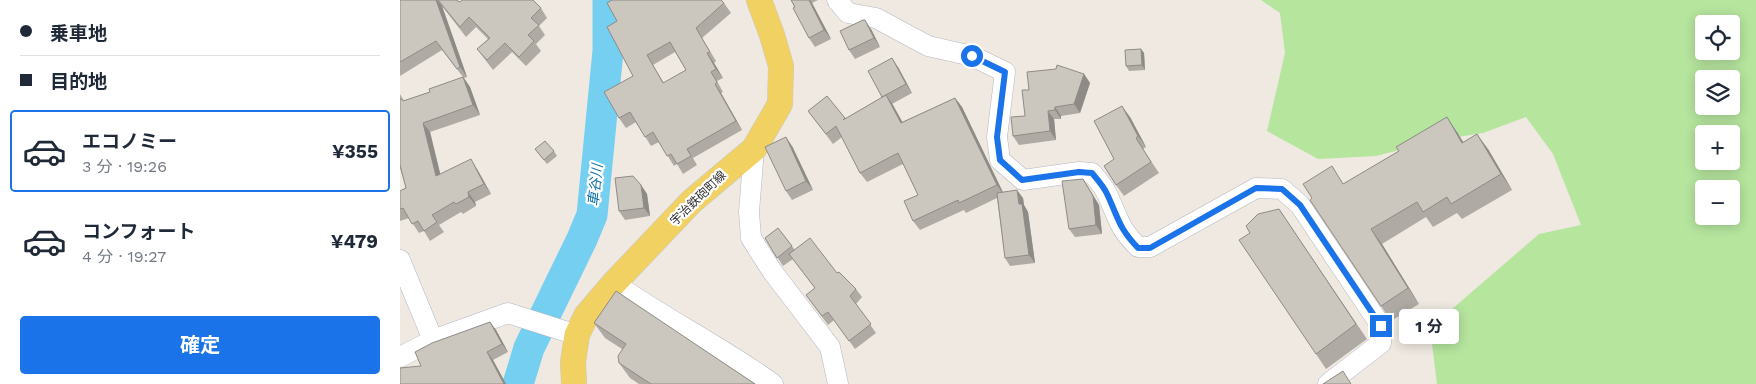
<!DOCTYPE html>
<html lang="ja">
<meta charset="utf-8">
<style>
body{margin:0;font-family:"Work Sans","Noto Sans JP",sans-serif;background:#f2f2f3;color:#1f2937;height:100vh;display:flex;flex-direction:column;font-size:19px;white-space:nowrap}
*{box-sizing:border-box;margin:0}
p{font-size:16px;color:#747a83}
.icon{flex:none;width:28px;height:28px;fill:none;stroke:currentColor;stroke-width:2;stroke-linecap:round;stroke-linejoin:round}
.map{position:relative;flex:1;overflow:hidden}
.drawer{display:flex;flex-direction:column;background:#fff;width:400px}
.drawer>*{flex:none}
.guide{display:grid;align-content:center;height:110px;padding:0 20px;background:#fff}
.buttons{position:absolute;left:1295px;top:15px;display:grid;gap:10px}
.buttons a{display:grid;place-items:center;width:45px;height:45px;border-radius:5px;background:#fff;box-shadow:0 2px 12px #0003;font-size:25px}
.end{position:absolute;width:22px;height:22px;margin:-11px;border:6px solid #1a73e8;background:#fff;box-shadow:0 0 0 2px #fff}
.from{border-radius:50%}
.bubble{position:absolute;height:35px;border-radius:5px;background:#fff;box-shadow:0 2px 12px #0003;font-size:16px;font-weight:700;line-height:35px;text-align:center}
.guide b{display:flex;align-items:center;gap:18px;height:48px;font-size:19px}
.guide b+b{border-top:1px solid #e0e1e3}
.guide i{width:12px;height:12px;background:#1f2937}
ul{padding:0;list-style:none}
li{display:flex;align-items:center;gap:15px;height:82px;margin:0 10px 8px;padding:0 10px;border:2px solid transparent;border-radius:5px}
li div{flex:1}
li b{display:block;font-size:19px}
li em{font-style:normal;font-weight:700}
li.selected{border-color:#1a73e8}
li>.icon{width:45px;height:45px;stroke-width:1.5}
.primary-button{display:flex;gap:10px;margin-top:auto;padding:10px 20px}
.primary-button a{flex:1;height:58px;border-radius:5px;background:#1a73e8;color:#fff;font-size:20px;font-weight:700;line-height:58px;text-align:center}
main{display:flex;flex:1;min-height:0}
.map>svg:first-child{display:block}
</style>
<main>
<section class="drawer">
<div class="guide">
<b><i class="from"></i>乗車地</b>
<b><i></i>目的地</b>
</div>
<ul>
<li class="selected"><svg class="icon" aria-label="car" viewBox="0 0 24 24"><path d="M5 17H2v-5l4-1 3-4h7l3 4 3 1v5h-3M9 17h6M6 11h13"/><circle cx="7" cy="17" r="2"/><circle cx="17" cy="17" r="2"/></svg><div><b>エコノミー</b><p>3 分 · 19:26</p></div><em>¥355</em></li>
<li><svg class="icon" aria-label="car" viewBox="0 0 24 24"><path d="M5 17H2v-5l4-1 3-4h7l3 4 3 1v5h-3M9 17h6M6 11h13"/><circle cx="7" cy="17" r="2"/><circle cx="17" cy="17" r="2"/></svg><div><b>コンフォート</b><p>4 分 · 19:27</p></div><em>¥479</em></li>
</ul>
<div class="primary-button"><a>確定</a></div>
</section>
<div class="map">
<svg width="1356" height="384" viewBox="0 0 1356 384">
<rect width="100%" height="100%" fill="#efe9e1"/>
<path fill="#b6e59e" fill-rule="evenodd" d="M861 0H1356V384H1037L1030 328 1139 234 1181 225 1153 154 1126 117 1083 133 1039 140 976 156 918 159 867 131 885 53 880 13ZM1304 24H1331V51H1304ZM1304 79H1331V106H1304ZM1304 134H1331V161H1304ZM1304 189H1331V216H1304Z"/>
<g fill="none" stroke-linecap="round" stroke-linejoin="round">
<polyline stroke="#75cff0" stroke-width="31" points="118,384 129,348 182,239 192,215 208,51 208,0"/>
<defs>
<g id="minor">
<path d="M437 0 448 13 476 18 528 46 572 56 605 72 597 137 600 160 623 180 679 172 692 173C698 180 705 188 708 196 719 220 719 228 738 247H750L856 188 882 189 900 205 981 326V343L928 384"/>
<polyline points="354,149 349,212 351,238 372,271 430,347 438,384"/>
<polyline points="0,260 33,340"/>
<path d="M214 283C265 319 322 347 373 384"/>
<polyline points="0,357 33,340 108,313 177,335"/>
</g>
<polyline id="major" points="174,384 173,362 177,335 186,316 214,283 292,201 354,149 380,104 381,66 372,35 359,0"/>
</defs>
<use href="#minor" stroke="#b4b7c1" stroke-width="21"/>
<use href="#major" stroke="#c9c9c9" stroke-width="26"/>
<use href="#minor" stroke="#fff" stroke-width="20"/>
<use href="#major" stroke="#f2d163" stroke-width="25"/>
</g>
<g fill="#afaba4" fill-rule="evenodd">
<polygon points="0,0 56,0 60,2 141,8 147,18 139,26 145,35 136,44 141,51 126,66 112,52 93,70 77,49 88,39 76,27 66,37 42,6 67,77 64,78 70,87 80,115 30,132 40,174 77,169 91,194 75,202 76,206 63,214 61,212 39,225 44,232 30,241 24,231 19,233 9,218 0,221 0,191 6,188 0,168 0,94 4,101 30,92 63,77 42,50 0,76"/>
<polygon points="391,0 418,0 412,3 431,39 415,47 409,38"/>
<path d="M324 3 331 13 302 38 316 61 314 63 323 78 317 81 323 92 321 93 342 130 293 158 297 165 283 174 277 164 274 166 259 142 251 146 236 122 226 128 219 118 233 76 207 27ZM275 52 286 70 264 83 253 65Z"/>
<polygon points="471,29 480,47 455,59 449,50"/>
<polygon points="741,49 744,53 745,70 729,71 726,66"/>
<polygon points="498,67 512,93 492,104 502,122 555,98 562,107 603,192 623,198 624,205 628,212 635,263 610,266 605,258 597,198 566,213 564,210 520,230 513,221 518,195 503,164 467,182 460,173 442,137 433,144 408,111 445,119 482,97"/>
<polygon points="684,74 690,83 680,113 661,116 661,119 654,119 656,140 619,145 613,136 625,116 629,90"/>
<polygon points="730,117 746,147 743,149 759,173 724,196 716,185 714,159"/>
<polygon points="1057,132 1063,142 1088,149 1112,190 1062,219 1057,213 1033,227 1026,217 982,244 1019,304 991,321 981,306 944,184 999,151"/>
<polygon points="392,146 413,190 392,200 386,191"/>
<polygon points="135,149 154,151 157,156 147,164"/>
<polygon points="683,179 699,205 702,234 675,237 669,229"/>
<polygon points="241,185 247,194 250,216 225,220 219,211"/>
<polygon points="879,209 967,339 926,369 916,354 850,233"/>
<polygon points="378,228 395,250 437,273 456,289 462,297 456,304 476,333 455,349 434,320 428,325 406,295 415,288 393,259 383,266 365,238"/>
<polygon points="90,322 96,330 108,352 93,360 106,384 0,384"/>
<polygon points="194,323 355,384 239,384 230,378 219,363 222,349 205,338"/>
</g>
<g fill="#8e8b86">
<polygon points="36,0 37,0 42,6 67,77 60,67"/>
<polygon points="409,0 410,0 412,3 431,39 424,30"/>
<polygon points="465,20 471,29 480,47 474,38"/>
<polygon points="741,49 744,53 745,70 742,65"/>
<polygon points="307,53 314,63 323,78 316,69"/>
<polygon points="492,58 498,67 512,93 506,84"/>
<polygon points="684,74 690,83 680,113 674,104"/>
<polygon points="63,77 70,87 80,115 73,105"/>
<polygon points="315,84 321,93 342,130 336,121"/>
<polygon points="486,95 493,105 508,132 501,123"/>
<polygon points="555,98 562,107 604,195 597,185"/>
<polygon points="722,106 730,117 746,147 738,136"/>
<polygon points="655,107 661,116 661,119 655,110"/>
<polygon points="648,111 654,119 656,140 650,131"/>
<polygon points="1047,117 1057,132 1073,158 1062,143"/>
<polygon points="23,123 30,132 43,185 36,176"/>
<polygon points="1077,134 1088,149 1112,190 1101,174"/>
<polygon points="386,137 392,146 413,190 406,181"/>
<polygon points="71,159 77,169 91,194 84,184"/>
<polygon points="683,179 699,205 702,234 696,225"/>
<polygon points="241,185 247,194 250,216 244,208"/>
<polygon points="617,190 623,198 624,205 628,212 635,263 629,255 619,204"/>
<polygon points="68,192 75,202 76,206 69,197"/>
<polygon points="971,229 982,244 1019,304 1008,288"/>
<polygon points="90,322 96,330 108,352 102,344"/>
<polygon points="87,352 93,360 106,384 104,384"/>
</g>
<g fill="#cbc7bf" stroke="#8e8b86" fill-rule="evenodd">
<polygon points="0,0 36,0 60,67 57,69 36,41 0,62"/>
<polygon points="38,0 56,0 60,2 62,0 133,0 141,8 131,18 139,25 128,35 134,41 119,57 105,43 87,60 77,49 90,38 69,17 60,27"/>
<path d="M212 0H321L324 3 296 28 310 52 307 53 316 69 311 72 317 82 315 84 336 121 287 149 291 156 277 164 271 154 267 156 253 132 245 137 230 112 219 118 204 92 233 76 207 27 217 21 207 3ZM270 42 286 70 263 83 247 55Z"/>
<polygon points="391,0 409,0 424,30 409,38 393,8 395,7"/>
<polygon points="463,20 465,20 474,38 449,50 440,31"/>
<polygon points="741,49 742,65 726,66 725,50"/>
<polygon points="492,58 506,84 482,97 468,71"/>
<polygon points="657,65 684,74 674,104 655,107 655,110 648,111 650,131 613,136 611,117 625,116 622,90 629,90 627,72 656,69"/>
<polygon points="63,77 73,105 23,123 36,176 71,159 84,184 68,192 69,197 56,204 54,202 32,215 37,222 24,231 18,221 12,224 3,208 0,209 0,191 6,188 0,165 0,99 2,99 3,101 30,92 29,89"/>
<polygon points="486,95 501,123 555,98 597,185 559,203 558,200 513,221 504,201 518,195 498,153 460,173 436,126 426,134 408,111 427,96 445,118 443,120"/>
<polygon points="722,106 738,136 736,138 751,162 716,185 704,166 714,159 694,121"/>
<polygon points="1047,117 1062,143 1077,134 1101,174 1051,204 1047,197 1023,212 1017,202 971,229 1008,288 981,306 910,200 912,198 903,184 932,166 943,184 999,151 996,147"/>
<polygon points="386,137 406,181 386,191 365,147"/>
<polygon points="145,141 154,151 144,160 135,149"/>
<polygon points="233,176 241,185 244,208 219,211 215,178"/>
<polygon points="683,179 693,196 696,225 669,229 662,181"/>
<polygon points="617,190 619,204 622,204 629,255 605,258 597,193"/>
<polygon points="879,209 956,324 916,354 839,240 850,233 846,226 858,214"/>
<polygon points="378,228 392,246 377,258 365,238"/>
<polygon points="410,238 437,273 439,272 456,289 450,296 471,324 449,341 428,312 422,316 406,295 415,288 389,254"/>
<polygon points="216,291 355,384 251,384 219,363 218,356 226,344 194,323"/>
<polygon points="90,322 102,344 87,352 104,384 0,384 0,368 21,366 15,352 32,343"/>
<polygon points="943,371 951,384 923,384"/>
</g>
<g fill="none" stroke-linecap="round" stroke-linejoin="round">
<path stroke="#1a73e8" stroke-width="6" d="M572 56 605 72 597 137 600 160 622 180 679 172 692 173C698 180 705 188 708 196 719 220 719 228 738 248H750L856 188 882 189 900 205 981 326"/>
</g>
<g text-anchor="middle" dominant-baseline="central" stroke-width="4.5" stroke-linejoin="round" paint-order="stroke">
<g font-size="12" fill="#2e2e2e" stroke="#fff">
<text transform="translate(298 198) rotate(-44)">宇治鉄砲町線</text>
</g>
<g font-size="14" font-style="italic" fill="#0d6fa3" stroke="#fff">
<text transform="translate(195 185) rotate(-84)">車谷川</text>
</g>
</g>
</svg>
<div class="buttons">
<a><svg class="icon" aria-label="locate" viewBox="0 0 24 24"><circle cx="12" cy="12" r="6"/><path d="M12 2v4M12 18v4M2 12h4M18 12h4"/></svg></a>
<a><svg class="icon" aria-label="layers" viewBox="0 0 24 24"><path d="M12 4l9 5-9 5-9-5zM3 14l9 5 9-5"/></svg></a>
<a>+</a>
<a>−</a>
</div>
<i class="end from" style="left:572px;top:56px"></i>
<i class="end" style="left:981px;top:326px"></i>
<div class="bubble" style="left:999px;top:309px;width:60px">1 分</div>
</div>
</main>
